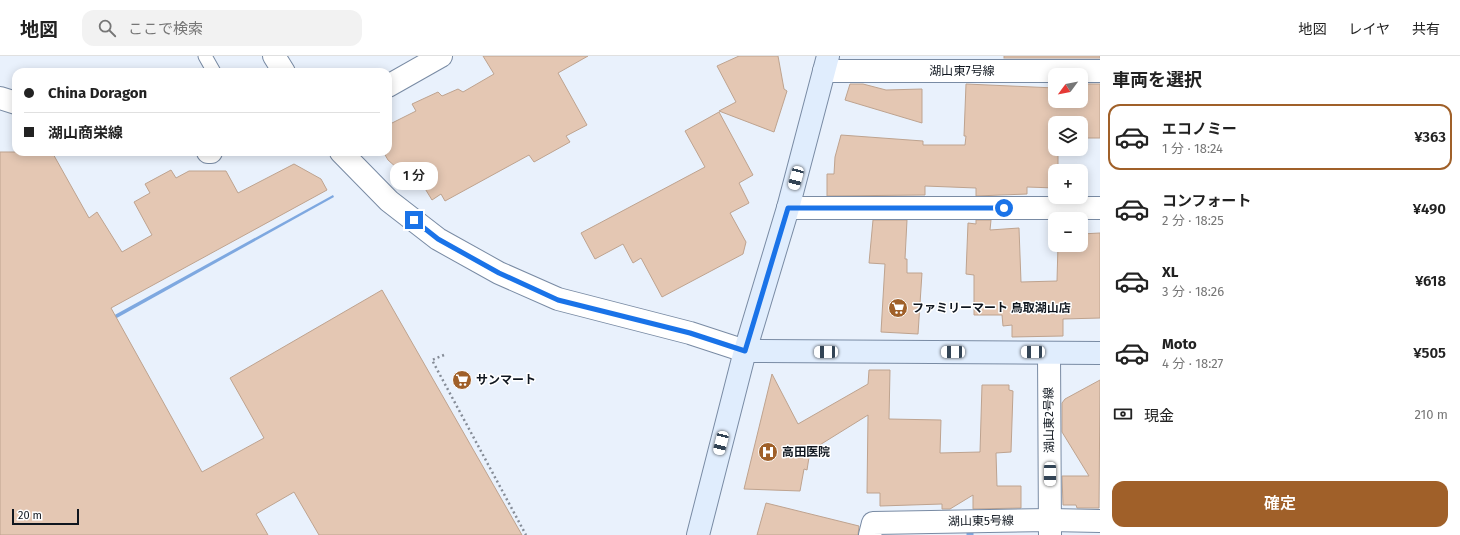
<!DOCTYPE html>
<html lang="ja">
<meta charset="utf-8">
<style>
body{margin:0;font-family:"Fira Sans","Noto Sans JP",sans-serif;background:#f2f2f2;color:#222;height:100vh;display:flex;flex-direction:column;font-size:15px;white-space:nowrap}
*{box-sizing:border-box;margin:0}
p{font-size:13px;color:#767676}
.icon{flex:none;width:22px;height:22px;fill:none;stroke:currentColor;stroke-width:2;stroke-linecap:round;stroke-linejoin:round}
.map{position:relative;flex:1;overflow:hidden}
.details{display:flex;flex-direction:column;background:#fff;width:360px}
.details>*{flex:none}
.guide{position:absolute;left:12px;top:12px;width:380px;height:88px;border-radius:12px;box-shadow:0 2px 10px #0003;display:grid;align-content:center;height:88px;padding:0 12px;background:#fff}
.needle{width:26px;rotate:238deg}
.fabs{position:absolute;left:1048px;top:12px;display:grid;gap:8px}
.fabs a{display:grid;place-items:center;width:40px;height:40px;border-radius:8px;background:#fff;box-shadow:0 2px 10px #0003;font-size:20px}
.scale{position:absolute;left:12px;bottom:10px;width:67px;box-sizing:border-box;padding-left:4px;border:2px solid #0f161f;border-top:0;font-size:11px;line-height:14px;white-space:nowrap;color:#0f161f;-webkit-text-stroke:3px #fff;paint-order:stroke}
.end{position:absolute;width:18px;height:18px;margin:-9px;border:5px solid #1a73e8;background:#fff;box-shadow:0 0 0 2px #fff}
.from{border-radius:50%}
.bubble{position:absolute;height:28px;border-radius:12px;background:#fff;box-shadow:0 2px 10px #0003;font-size:13px;font-weight:600;line-height:28px;text-align:center}
.car{position:absolute;width:12px;height:24px;margin:-12px -6px;border-radius:5px;box-shadow:0 0 3px 1px #0007;background:linear-gradient(#fff 24%,#345 0 40%,#fff 0 76%,#345 0 86%,#fff 0)}
.guide b{display:flex;align-items:center;gap:14px;height:38px;font-size:15px}
.guide b+b{border-top:1px solid #e0e0e0}
.guide i{width:10px;height:10px;background:#222}
ul{padding:0;list-style:none}
li{display:flex;align-items:center;gap:12px;height:66px;margin:0 8px 6px;padding:0 4px;border:2px solid transparent;border-radius:12px}
li div{flex:1}
li b{display:block;font-size:15px}
li em{font-style:normal;font-weight:600}
li.current{border-color:#a06029}
li>.icon{width:36px;height:36px;stroke-width:1.5}
h2{padding:0 12px;font-size:18px;line-height:48px}
.pay{display:flex;align-items:center;gap:10px;height:44px;padding:0 12px;font-size:15px}
.pay p{margin-inline-start:auto}
.primary-button{display:flex;gap:8px;margin-top:auto;padding:8px 12px}
.primary-button a{flex:1;height:46px;border-radius:12px;background:#a06029;color:#fff;font-size:16px;font-weight:600;line-height:46px;text-align:center}
header{display:flex;align-items:center;gap:24px;box-sizing:border-box;height:56px;padding:0 20px;background:#fff;border-bottom:1px solid #e0e0e0}
header strong{font-size:19px}
nav{display:flex;gap:22px;margin-inline-start:auto;font-size:14px}
.search{width:280px;height:36px;background:#f2f2f2;display:flex;align-items:center;gap:10px;box-sizing:border-box;padding:0 14px;border-radius:12px;color:#767676;font-size:15px}
main{display:flex;flex:1;min-height:0}
.map>svg:first-child{display:block}
</style>
<header>
<strong>地図</strong>
<div class="search"><svg class="icon" aria-label="search" viewBox="0 0 24 24"><circle cx="10" cy="10" r="6"/><path d="M15 15l6 6"/></svg>ここで検索</div>
<nav><a>地図</a><a>レイヤ</a><a>共有</a></nav>
</header>
<main>
<div class="map">
<svg width="1100" height="479" viewBox="0 0 1100 479">
<rect width="100%" height="100%" fill="#e9f1fc"/>
<polygon fill="#7ea8e0" points="333,139 334,141 54,297 0,322"/>
<g fill="none" stroke-linecap="round" stroke-linejoin="round">
<polyline stroke="#7ea8e0" stroke-width="7" points="970,479 970,476"/>
</g>
<g fill="#e4c7b3" stroke="#bea38f">
<polygon points="483,0 588,0 558,17 587,69 566,80 570,86 534,106 529,99 445,145 441,138 432,144 421,126 416,129 388,104 384,97 388,96 388,69 416,55 412,48 438,36 442,40 458,33 463,36 494,18"/>
<polygon points="739,0 778,0 784,33 787,35 774,76 719,55 736,46 717,10"/>
<rect x="1004" y="0" width="96" height="2"/>
<polygon points="850,28 863,28 886,34 922,33 922,67 845,44"/>
<polygon points="966,28 1055,32 1055,45 1081,45 1081,28 1100,28 1100,82 1081,82 1081,67 1055,67 1055,93 1058,93 1058,115 1055,115 1055,132 1027,131 1027,138 976,140 976,132 925,130 925,139 827,140 827,118 834,118 835,101 841,79 923,85 923,89 965,89 966,80 964,80"/>
<polygon points="719,56 753,119 739,127 749,147 730,157 746,186 743,198 662,241 641,202 633,207 623,188 595,203 581,177 705,111 685,75"/>
<polygon points="0,96 52,96 89,162 97,156 122,196 152,179 134,146 150,137 145,128 171,114 176,122 189,115 226,115 238,137 294,108 321,123 327,134 111,252 202,416 264,382 230,322 382,234 522,479 319,479 294,436 256,458 268,479 0,479"/>
<polygon points="873,164 907,164 905,203 907,203 907,217 922,217 918,278 881,276 885,208 869,207"/>
<polygon points="976,164 991,164 990,174 1019,172 1021,226 1057,225 1058,189 1081,189 1081,178 1100,177 1100,262 1063,263 1063,280 1012,281 1012,269 1003,270 1002,259 974,259 974,219 966,218 968,167 976,168"/>
<polygon points="869,314 890,314 889,363 941,364 940,397 980,396 982,329 1009,329 1009,334 1013,335 1011,396 996,397 997,430 1021,430 1021,452 973,453 973,439 950,453 942,453 942,448 880,450 880,437 867,437 868,359 810,395 807,414 804,413 800,435 744,433 772,318 798,368 868,328"/>
<polygon points="1100,324 1099,452 1077,452 1076,449 1063,449 1062,420 1089,420 1062,376 1062,347 1065,343"/>
<polygon points="766,447 859,470 858,479 757,479"/>
</g>
<g fill="none" stroke-linecap="round" stroke-linejoin="round">
<defs>
<polyline id="service" points="205,0 214,16"/>
<g id="minor">
<polyline points="824,15 1100,15"/>
<polyline points="788,152 1100,152"/>
<polyline points="1049,297 1050,479"/>
<polyline points="870,479 873,467 1050,464 1100,465"/>
</g>
<g id="tertiary">
<polyline points="274,0 284,16"/>
<polyline points="388,30 441,0"/>
<polyline points="0,42 16,47"/>
<polyline points="208,96 211,96"/>
<polyline points="341,96 389,145 438,183 499,217 558,243 690,277 745,295"/>
</g>
<g id="secondary">
<polyline points="745,295 1100,297"/>
<polyline points="698,479 745,295 788,152 828,0"/>
</g>
</defs>
<use href="#service" stroke="#798ba4" stroke-width="15"/>
<use href="#minor" stroke="#798ba4" stroke-width="24"/>
<use href="#tertiary" stroke="#798ba4" stroke-width="24"/>
<use href="#secondary" stroke="#798ba4" stroke-width="24"/>
<polyline stroke="#858c97" stroke-width="2.5" stroke-dasharray="2 3" stroke-linecap="butt" points="444,299 432,304 526,479"/>
<use href="#service" stroke="#fff" stroke-width="13"/>
<use href="#minor" stroke="#fff" stroke-width="22"/>
<use href="#tertiary" stroke="#fff" stroke-width="22"/>
<use href="#secondary" stroke="#e0edfd" stroke-width="22"/>
</g>
<g fill="none" stroke-linecap="round" stroke-linejoin="round">
<polyline stroke="#1a73e8" stroke-width="5" points="414,164 438,183 499,217 558,244 690,277 745,295 788,152 1004,152"/>
</g>
<defs>
<symbol id="supermarket-disc" viewBox="-11 -11 22 22"><circle r="9.5" fill="#a06029" stroke="#fff"/><path d="M-6-5.5h2.5l.6 2H6L4.5 2H-2.5L-4.4-4H-6ZM-1.5 3.2a1.3 1.3 0 1 0 .1 0ZM3 3.2a1.3 1.3 0 1 0 .1 0Z" fill="#fff"/></symbol>
<symbol id="hospital-disc" viewBox="-11 -11 22 22"><circle r="9.5" fill="#a06029" stroke="#fff"/><path d="M-5-5h3v3.5h4V-5h3V5h-3V1.5h-4V5h-3Z" fill="#fff"/></symbol>
</defs>
<g fill-rule="evenodd">
<use href="#supermarket-disc" x="887" y="241" width="22" height="22"/>
<use href="#supermarket-disc" x="451" y="313" width="22" height="22"/>
<use href="#hospital-disc" x="757" y="385" width="22" height="22"/>
</g>
<g text-anchor="middle" dominant-baseline="central" stroke-width="3" stroke-linejoin="round" paint-order="stroke">
<g font-size="12" fill="#0f161f" stroke="#fff">
<text x="962" y="15">湖山東7号線</text>
<text transform="translate(1049 364) rotate(-91)">湖山東2号線</text>
<text transform="translate(981 465) rotate(-1)">湖山東5号線</text>
</g>
<g font-size="12" font-weight="bold" fill="#0f161f" stroke="#fff" text-anchor="start">
<text x="912" y="252">ファミリーマート 鳥取湖山店</text>
<text x="476" y="324">サンマート</text>
<text x="782" y="396">高田医院</text>
</g>
</g>
</svg>
<div class="fabs">
<a><svg class="needle" viewBox="-14 -14 28 28"><path d="M0-13l5 13h-10z" fill="#e53935"/><path d="M0 13l5-13h-10z" fill="#767676"/></svg></a>
<a><svg class="icon" aria-label="layers" viewBox="0 0 24 24"><path d="M12 4l9 5-9 5-9-5zM3 14l9 5 9-5"/></svg></a>
<a>+</a>
<a>−</a>
</div>
<div class="scale">20 m</div>
<i class="end from" style="left:1004px;top:152px"></i>
<i class="end" style="left:414px;top:164px"></i>
<div class="bubble" style="left:390px;top:106px;width:48px">1 分</div>
<i class="car" style="left:796px;top:122px;rotate:195deg"></i>
<i class="car" style="left:826px;top:296px;rotate:270deg"></i>
<i class="car" style="left:953px;top:296px;rotate:270deg"></i>
<i class="car" style="left:1033px;top:296px;rotate:270deg"></i>
<i class="car" style="left:721px;top:387px;rotate:194deg"></i>
<i class="car" style="left:1050px;top:418px;rotate:180deg"></i>
<div class="guide">
<b><i class="from"></i>China Doragon</b>
<b><i></i>湖山商栄線</b>
</div>
</div>
<section class="details">
<h2>車両を選択</h2>
<ul>
<li class="current"><svg class="icon" aria-label="car" viewBox="0 0 24 24"><path d="M5 17H2v-5l4-1 3-4h7l3 4 3 1v5h-3M9 17h6M6 11h13"/><circle cx="7" cy="17" r="2"/><circle cx="17" cy="17" r="2"/></svg><div><b>エコノミー</b><p>1 分 · 18:24</p></div><em>¥363</em></li>
<li><svg class="icon" aria-label="car" viewBox="0 0 24 24"><path d="M5 17H2v-5l4-1 3-4h7l3 4 3 1v5h-3M9 17h6M6 11h13"/><circle cx="7" cy="17" r="2"/><circle cx="17" cy="17" r="2"/></svg><div><b>コンフォート</b><p>2 分 · 18:25</p></div><em>¥490</em></li>
<li><svg class="icon" aria-label="car" viewBox="0 0 24 24"><path d="M5 17H2v-5l4-1 3-4h7l3 4 3 1v5h-3M9 17h6M6 11h13"/><circle cx="7" cy="17" r="2"/><circle cx="17" cy="17" r="2"/></svg><div><b>XL</b><p>3 分 · 18:26</p></div><em>¥618</em></li>
<li><svg class="icon" aria-label="car" viewBox="0 0 24 24"><path d="M5 17H2v-5l4-1 3-4h7l3 4 3 1v5h-3M9 17h6M6 11h13"/><circle cx="7" cy="17" r="2"/><circle cx="17" cy="17" r="2"/></svg><div><b>Moto</b><p>4 分 · 18:27</p></div><em>¥505</em></li>
</ul>
<div class="pay"><svg class="icon" aria-label="cash" viewBox="0 0 24 24"><path d="M3 7h18v10H3z"/><circle cx="12" cy="12" r="2"/></svg>現金<p>210 m</p></div>
<div class="primary-button"><a>確定</a></div>
</section>
</main>
